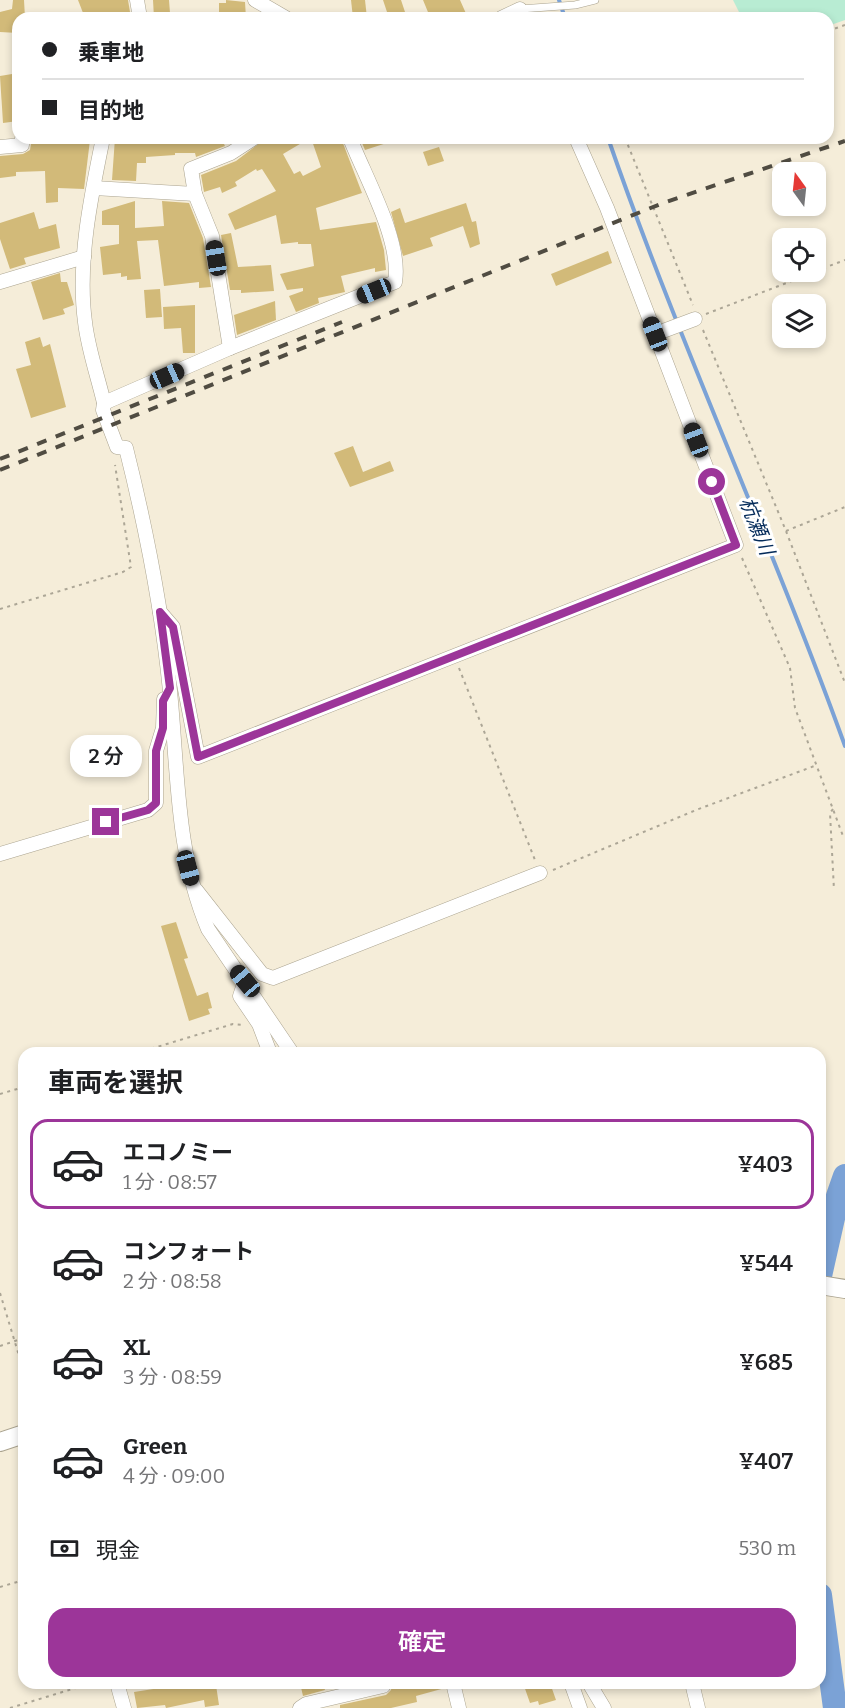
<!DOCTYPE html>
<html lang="ja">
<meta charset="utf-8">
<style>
body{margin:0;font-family:Bitter,"Noto Sans JP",serif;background:#f2f2f2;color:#202124;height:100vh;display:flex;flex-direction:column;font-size:22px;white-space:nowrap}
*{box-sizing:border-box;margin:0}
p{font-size:20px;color:#757577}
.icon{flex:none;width:33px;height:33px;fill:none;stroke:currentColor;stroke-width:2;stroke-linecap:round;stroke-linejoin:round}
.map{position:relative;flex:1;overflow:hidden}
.sheet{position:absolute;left:18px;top:1047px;width:808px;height:642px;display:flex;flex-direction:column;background:#fff;border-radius:18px;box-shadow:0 3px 9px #0003}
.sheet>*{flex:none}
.hud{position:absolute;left:12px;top:12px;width:822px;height:132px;border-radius:18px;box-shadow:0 3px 9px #0003;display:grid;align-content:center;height:132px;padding:0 30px;background:#fff}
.needle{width:39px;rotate:345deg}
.tools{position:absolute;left:772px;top:162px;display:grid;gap:12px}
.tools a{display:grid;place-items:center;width:54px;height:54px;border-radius:12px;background:#fff;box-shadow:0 3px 9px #0003;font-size:30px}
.end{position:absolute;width:27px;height:27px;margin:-14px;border:8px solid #9c3599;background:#fff;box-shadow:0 0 0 3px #fff}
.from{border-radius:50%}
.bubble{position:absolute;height:42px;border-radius:18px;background:#fff;box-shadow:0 3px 9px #0003;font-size:20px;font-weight:600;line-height:42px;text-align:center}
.car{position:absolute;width:18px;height:36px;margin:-18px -9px;border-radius:8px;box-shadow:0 0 4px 2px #0007;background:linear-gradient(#222 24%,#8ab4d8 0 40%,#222 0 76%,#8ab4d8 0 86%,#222 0)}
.hud b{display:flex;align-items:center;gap:21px;height:57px;font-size:22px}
.hud b+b{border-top:2px solid #e0e0e0}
.hud i{width:15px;height:15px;background:#202124}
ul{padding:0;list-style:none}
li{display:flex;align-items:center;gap:18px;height:90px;margin:0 12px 9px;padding:0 18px;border:3px solid transparent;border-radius:18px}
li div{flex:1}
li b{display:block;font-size:22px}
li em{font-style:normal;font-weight:600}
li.selected{border-color:#9c3599}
li>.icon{width:54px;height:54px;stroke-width:1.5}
h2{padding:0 30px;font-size:27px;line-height:72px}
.pay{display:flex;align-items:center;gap:15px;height:66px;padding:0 30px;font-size:22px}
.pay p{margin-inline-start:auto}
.action{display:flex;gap:12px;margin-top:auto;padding:12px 30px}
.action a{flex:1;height:69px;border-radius:18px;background:#9c3599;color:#fff;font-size:24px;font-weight:600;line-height:69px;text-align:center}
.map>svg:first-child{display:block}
</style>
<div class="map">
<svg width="845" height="1708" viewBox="0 0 845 1708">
<rect width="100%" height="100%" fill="#f5edd9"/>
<polygon fill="#b8ecd3" points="733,0 845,0 845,20 828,26 828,18 742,18"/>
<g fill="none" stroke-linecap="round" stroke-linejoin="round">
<g stroke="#7ba2d6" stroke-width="4">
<polyline points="559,0 565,18"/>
<path d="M608 138C679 343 771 541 845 746"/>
</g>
<g stroke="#7ba2d6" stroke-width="24">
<polyline points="820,1276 838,1196 845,1176"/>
<polyline points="820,1595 835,1708"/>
</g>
</g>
<g fill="#d2ba79">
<polygon points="13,0 24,0 25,18 18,18 18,33 0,32 0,12 12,9"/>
<polygon points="78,0 128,0 131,18 85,18"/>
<polygon points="153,0 169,0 170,13 164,14 164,18 154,18"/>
<polygon points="226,0 245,2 246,18 219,18 219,3 226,3"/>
<polygon points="351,0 365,0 367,18 353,18"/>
<polygon points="383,0 401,0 407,18 389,18"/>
<polygon points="423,0 460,0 468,18 445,18 443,12 430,17"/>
<polygon points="18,73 18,121 3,123 0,76"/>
<polygon points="56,138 90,140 84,189 58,188 58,202 46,203 45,171 16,172 16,176 0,178 0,156 23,154 30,150 31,144 56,141"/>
<polygon points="115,138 221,138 225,146 196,157 195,153 175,153 175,155 146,157 146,163 137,163 136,181 112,180"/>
<polygon points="266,138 310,138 283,154 294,174 300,171 303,176 321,167 311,138 341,138 362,193 316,208 320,230 376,222 384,250 386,270 375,272 375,268 341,276 345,292 318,298 319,303 296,312 289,296 303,291 303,288 287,290 280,274 314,266 311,244 298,244 298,242 281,244 276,215 235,230 228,214 276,191 262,169 257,171 256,169 235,182 237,186 222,193 220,187 204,192 201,175 236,161"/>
<polygon points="360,138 395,138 396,140 365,150"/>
<polygon points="439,147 444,161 428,166 423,152"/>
<polygon points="135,201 135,228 164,226 162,201 189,203 203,238 211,287 199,288 199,282 164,286 158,240 137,241 141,279 127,280 127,276 121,277 121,273 103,275 100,247 119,244 119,225 102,225 102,211"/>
<polygon points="466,203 472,222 476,221 480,244 470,248 463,226 430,238 433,246 403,256 391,212 400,208 405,223"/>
<polygon points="34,212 39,229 56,224 60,248 24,258 26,264 10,269 0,239 0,223"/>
<polygon points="231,233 238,267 271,265 274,291 241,293 241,290 230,290 221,235"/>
<polygon points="608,251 612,263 556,286 551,274"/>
<polygon points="60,273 61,282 67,282 74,305 63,309 65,314 43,320 31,282"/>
<polygon points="160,289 162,317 146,318 144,290"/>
<polygon points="275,301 276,320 237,335 234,315"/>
<polygon points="195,305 195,353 183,353 181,328 164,329 163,307"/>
<polygon points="40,337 43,347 50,344 66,407 31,418 16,369 31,365 25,342"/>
<polygon points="353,446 363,472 390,461 394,471 350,487 334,453"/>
<polygon points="176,922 188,958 184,959 197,996 208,992 212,1008 208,1009 210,1014 189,1021 161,926"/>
<polygon points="192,1683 199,1683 200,1687 216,1685 219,1705 205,1707 204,1700 166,1708 165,1705 137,1708 134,1692"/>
<polygon points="300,1683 323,1683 325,1690 303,1696"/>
<polygon points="392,1683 444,1683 445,1688 416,1696 417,1702 391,1708 340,1708 340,1705 386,1695 391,1690"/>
<polygon points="523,1683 550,1683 556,1700 539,1705 538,1701 530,1703"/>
</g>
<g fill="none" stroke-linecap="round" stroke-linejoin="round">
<defs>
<polyline id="lane" points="520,9 575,5 595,0"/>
<g id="street">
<polyline points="137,0 140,18"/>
<polyline points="255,0 286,18"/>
<polyline points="501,18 520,9"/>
<path d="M103 138C91 196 77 263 85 322 88 349 98 377 104 403L103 410 117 447 126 448C146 528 162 609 170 691 178 771 176 854 208 929L292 1053"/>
<polyline points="0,147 22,145 22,138"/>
<polyline points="94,188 195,194 191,169 231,153 254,138"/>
<polyline points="195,194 212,236 230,348"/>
<polyline points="0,282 84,257"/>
<polyline points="655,334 695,319"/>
<path d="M104 403 230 348 395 282C402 241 365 177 350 138"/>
<polyline points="160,612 173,627 198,757 736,545 607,208 576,138"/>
<polyline points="0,854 148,810 156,803 156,751 163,728 164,699"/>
<polyline points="196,890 262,974 273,978 540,873"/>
<polyline points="245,981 240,996 259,1024 270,1053"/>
<polyline points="117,1683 124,1708"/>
<polyline points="453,1683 459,1708"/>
<polyline points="571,1683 580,1708"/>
<polyline points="589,1683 604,1708"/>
<polyline points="692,1683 698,1708"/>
<polyline points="300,1708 306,1704 383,1686 383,1683"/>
</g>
<g id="secondary">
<polyline points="820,1285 845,1289"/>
<polyline points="0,1442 24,1434"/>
</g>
</defs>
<use href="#lane" stroke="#aba490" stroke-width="8"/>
<use href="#street" stroke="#aba490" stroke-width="15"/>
<use href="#secondary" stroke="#aba490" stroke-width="20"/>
<g stroke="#aca696" stroke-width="2" stroke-dasharray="3 4.5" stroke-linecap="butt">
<polyline points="828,31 845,25"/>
<polyline points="625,138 693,305"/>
<polyline points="816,271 845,260"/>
<polyline points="706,314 815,272"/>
<polyline points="703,330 786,531 845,683"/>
<polyline points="786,531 845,507"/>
<polyline points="742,558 790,668 795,708 843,836"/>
<polyline points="0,609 123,572 131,567 115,465"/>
<polyline points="459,668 535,860"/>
<polyline points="833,809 830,813 834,890"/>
<polyline points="553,870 696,810 817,765"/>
<polyline points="137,1053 233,1024 244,1025"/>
<polyline points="807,1053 809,1052"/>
<polyline points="0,1094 24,1087"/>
<polyline points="0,1293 24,1372"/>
<polyline points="0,1346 24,1338"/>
<polyline points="0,1587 24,1580"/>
<polyline points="10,1708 92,1683"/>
</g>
<use href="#lane" stroke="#fff" stroke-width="7"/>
<use href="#street" stroke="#fff" stroke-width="14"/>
<use href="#secondary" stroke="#fff" stroke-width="18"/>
<g stroke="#504c42" stroke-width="4" stroke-dasharray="10 10" stroke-linecap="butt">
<polyline points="0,459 342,322"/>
<polyline points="0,470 663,203 845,141"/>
</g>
</g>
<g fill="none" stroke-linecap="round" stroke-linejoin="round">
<polyline stroke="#9c3599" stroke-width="8" points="106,822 148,810 156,803 156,751 163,728 163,701 170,688 160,612 173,627 198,757 736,545 712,482"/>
</g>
<g text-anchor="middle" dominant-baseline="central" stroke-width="6" stroke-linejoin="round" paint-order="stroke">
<g font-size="20" font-style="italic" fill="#042b5a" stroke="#fff">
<text transform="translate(757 526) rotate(68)">杭瀬川</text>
</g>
</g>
</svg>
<div class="tools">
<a><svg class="needle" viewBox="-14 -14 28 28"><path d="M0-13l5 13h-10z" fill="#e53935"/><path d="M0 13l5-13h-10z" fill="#757577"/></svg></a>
<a><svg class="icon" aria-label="locate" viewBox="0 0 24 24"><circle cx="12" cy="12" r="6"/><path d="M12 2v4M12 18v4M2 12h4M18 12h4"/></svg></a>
<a><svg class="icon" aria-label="layers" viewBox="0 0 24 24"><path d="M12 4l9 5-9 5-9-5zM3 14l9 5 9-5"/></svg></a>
</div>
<i class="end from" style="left:712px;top:482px"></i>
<i class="end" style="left:106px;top:822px"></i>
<div class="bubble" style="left:70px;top:735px;width:72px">2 分</div>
<i class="car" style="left:216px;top:258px;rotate:351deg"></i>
<i class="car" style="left:374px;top:291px;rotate:248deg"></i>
<i class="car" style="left:655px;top:334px;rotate:339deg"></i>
<i class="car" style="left:167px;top:376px;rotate:66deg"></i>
<i class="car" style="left:696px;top:440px;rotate:339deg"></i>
<i class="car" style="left:188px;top:868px;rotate:165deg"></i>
<i class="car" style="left:245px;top:981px;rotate:320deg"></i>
<div class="hud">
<b><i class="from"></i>乗車地</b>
<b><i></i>目的地</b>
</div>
<section class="sheet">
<h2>車両を選択</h2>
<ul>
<li class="selected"><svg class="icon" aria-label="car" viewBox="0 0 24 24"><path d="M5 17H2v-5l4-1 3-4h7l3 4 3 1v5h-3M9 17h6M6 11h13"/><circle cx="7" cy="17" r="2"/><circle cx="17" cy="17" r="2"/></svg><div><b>エコノミー</b><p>1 分 · 08:57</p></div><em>¥403</em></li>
<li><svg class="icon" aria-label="car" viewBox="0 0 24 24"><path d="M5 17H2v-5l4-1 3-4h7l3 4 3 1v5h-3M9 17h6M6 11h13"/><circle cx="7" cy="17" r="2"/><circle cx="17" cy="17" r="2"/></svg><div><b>コンフォート</b><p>2 分 · 08:58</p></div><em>¥544</em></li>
<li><svg class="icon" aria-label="car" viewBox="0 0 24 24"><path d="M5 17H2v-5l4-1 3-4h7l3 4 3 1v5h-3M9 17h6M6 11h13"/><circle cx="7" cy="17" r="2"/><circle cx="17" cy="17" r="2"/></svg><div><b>XL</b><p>3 分 · 08:59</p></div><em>¥685</em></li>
<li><svg class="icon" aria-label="car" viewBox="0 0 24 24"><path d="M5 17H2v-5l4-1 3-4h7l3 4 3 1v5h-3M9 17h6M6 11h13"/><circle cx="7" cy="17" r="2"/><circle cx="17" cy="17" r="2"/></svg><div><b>Green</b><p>4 分 · 09:00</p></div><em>¥407</em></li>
</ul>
<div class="pay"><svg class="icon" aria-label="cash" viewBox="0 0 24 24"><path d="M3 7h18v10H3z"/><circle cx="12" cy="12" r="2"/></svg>現金<p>530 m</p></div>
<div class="action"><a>確定</a></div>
</section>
</div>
